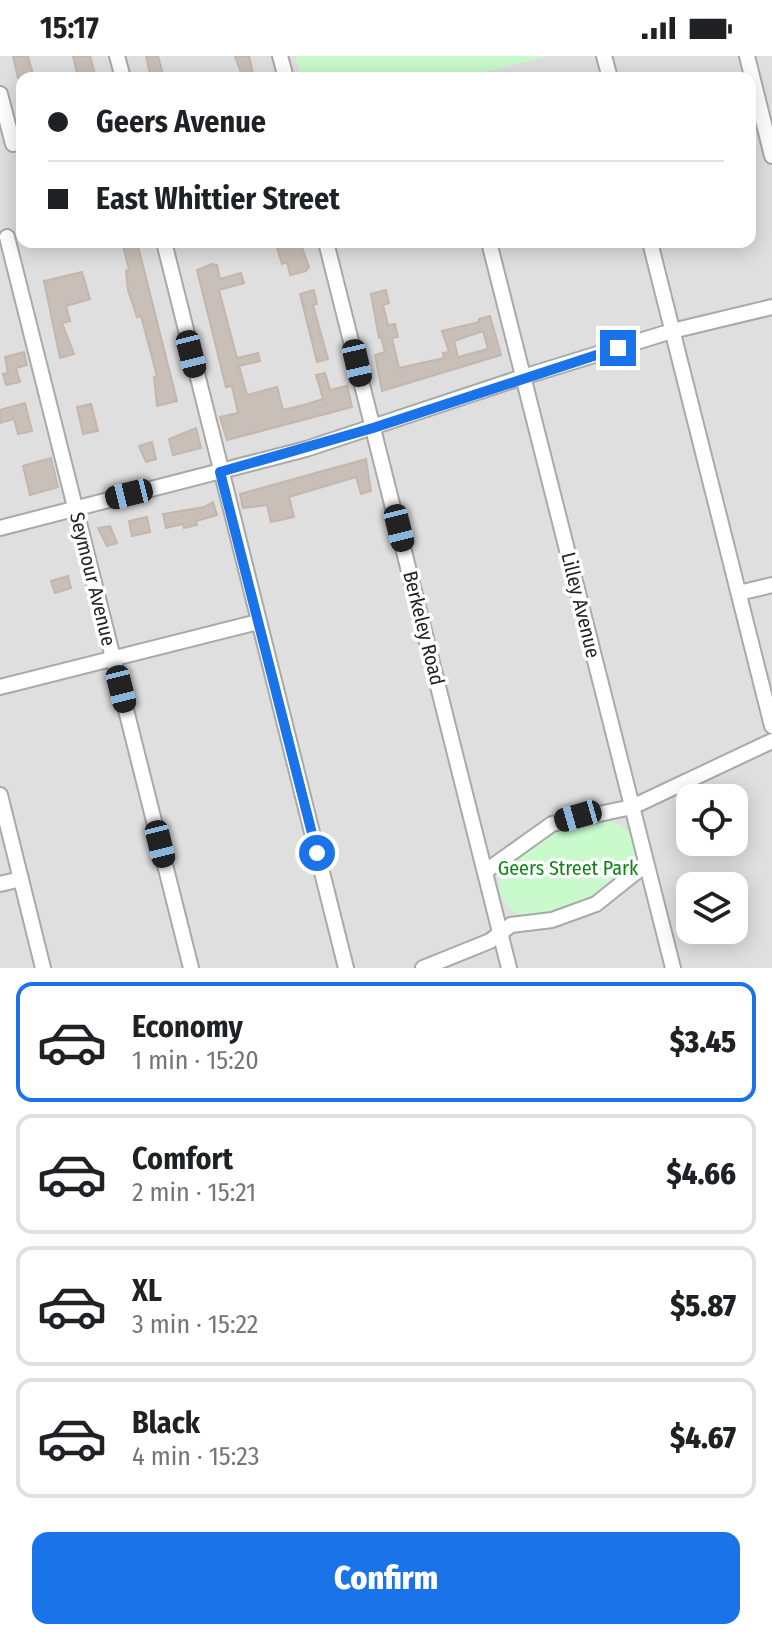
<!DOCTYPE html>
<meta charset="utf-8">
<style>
body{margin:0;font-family:"Fira Sans Condensed",sans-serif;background:#f6f6f6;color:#202124;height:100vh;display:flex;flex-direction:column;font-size:30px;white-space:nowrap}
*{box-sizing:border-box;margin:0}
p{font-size:26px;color:#757577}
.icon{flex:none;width:44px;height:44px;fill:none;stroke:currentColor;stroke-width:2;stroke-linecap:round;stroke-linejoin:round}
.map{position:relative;height:912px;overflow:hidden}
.drawer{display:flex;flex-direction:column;background:#fff;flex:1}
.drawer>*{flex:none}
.guide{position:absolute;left:16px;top:16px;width:740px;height:176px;border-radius:16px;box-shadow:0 4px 20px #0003;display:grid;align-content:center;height:176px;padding:0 32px;background:#fff}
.tools{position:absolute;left:676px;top:728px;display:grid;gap:16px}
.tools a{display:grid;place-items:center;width:72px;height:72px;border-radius:16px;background:#fff;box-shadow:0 4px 20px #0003;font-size:40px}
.end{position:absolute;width:36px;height:36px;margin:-18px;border:10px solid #1a73e8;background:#fff;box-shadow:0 0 0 4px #fff}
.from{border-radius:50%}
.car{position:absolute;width:24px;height:48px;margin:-24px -12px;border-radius:10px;box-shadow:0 0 6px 2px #0007;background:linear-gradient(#222 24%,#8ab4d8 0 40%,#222 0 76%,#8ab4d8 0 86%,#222 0)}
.guide b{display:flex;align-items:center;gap:28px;height:76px;font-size:30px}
.guide b+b{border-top:2px solid #e0e0e0}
.guide i{width:20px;height:20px;background:#202124}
ul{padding:14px 0 0;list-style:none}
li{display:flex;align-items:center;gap:24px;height:120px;margin:0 16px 12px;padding:0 16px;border:4px solid #e0e0e0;border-radius:16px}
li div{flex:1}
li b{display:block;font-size:30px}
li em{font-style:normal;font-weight:800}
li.on{border-color:#1a73e8}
li>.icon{width:72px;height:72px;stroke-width:1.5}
.action{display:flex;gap:16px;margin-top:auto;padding:16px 32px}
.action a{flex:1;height:92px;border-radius:16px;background:#1a73e8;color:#fff;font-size:32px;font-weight:800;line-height:92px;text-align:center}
.status{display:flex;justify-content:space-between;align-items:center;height:56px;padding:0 40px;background:#fff;direction:ltr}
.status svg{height:22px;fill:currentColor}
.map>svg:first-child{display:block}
</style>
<div class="status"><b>15:17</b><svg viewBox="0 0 49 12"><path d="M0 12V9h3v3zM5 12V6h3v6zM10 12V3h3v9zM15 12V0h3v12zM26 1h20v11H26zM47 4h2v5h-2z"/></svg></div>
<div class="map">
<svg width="772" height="912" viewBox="0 0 772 912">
<rect width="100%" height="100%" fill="#f2efe9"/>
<path fill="#e0dfdf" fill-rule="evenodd" d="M0 0H296L301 22H22V186H750V22H463L547 0H772V912H0ZM690 742H734V786H690ZM690 830H734V874H690Z"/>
<g fill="#c8facc">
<polygon points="296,0 547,0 463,22 301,22"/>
<path d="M586 764C611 764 634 766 635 796L624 820 574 855 526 861 509 853 500 837 499 826 508 808 547 776Z"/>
</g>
<g fill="#c7bfb8" stroke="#c4b6ab" stroke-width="2" fill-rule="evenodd">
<polygon points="13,0 28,0 34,22 18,22"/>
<polygon points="73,0 90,0 96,22 78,22"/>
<polygon points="146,0 158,0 164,22 151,22"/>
<polygon points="235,0 249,0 254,22 243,22"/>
<polygon points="122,186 137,186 177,345 157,350 154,321 157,320 141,260 137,261 128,234 126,215 129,214"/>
<polygon points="283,186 300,186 309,211 306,215 290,219 287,206 282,208 276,188"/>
<polygon points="212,208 217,209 220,223 241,217 244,227 219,234 237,302 258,297 260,305 239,310 247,339 277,331 283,354 304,349 323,343 316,319 325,317 330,334 347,330 352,351 227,384 220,361 238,357 232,330 226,331 197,214"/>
<polygon points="82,216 90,243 66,250 70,265 62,267 74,298 60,302 44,225"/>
<polygon points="314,234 317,248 313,249 328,303 317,306 300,238"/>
<path d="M386 234 389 247 383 249 388 269 395 268 398 281 392 282 399 312 444 302 443 297 449 296 442 275 479 266V263L490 260 501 299 382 335 375 299 385 296 381 281 379 282 371 238ZM483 275 488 293 458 301 454 285Z"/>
<polygon points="24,296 27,309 16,312 20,326 6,329 3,318 8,317 5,301"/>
<polygon points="25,347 32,375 18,378 14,363 0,367 0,354"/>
<polygon points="91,348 98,375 83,378 77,351"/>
<polygon points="196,372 201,392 173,399 169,383"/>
<polygon points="152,386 156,403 146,406 139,390"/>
<polygon points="51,402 58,431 30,439 23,410"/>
<polygon points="366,403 371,435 361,438 356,421 289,441 294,461 271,466 267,449 243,452 240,438"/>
<polygon points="213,446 217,459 196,465 197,469 184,472 183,468 166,472 163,458 204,451"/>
<polygon points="147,461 150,476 132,480 129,465"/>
<polygon points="110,470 117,487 107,490 98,472"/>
<polygon points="68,520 71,532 55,537 51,525"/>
</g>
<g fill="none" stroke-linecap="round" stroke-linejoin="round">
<defs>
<g id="minor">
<polyline points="117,0 123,22"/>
<polyline points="280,0 286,22"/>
<polyline points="604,0 610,22"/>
<polyline points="747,0 772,100"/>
<polyline points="0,38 13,88"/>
<polyline points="7,181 191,912"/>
<polyline points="164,186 346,912"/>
<polyline points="326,186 509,912"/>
<polyline points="489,186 673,912"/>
<polyline points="650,186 772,670"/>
<polyline points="0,472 306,393 523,321 672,275 772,251"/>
<polyline points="739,537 772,529"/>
<polyline points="0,631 258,566"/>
<polyline points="0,739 43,912"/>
<polyline points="486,815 552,768 632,751 772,685"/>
<polyline points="0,828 21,823"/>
<polyline points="423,912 490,885 511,869 552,864 596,848 646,808"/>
</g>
</defs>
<use href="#minor" stroke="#a9a9a9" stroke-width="18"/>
<use href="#minor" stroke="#fff" stroke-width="14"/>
</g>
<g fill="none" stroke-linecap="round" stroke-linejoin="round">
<polyline stroke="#1a73e8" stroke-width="10" points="317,797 220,416 373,372 618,292"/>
</g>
<g text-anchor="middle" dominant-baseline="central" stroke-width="7" stroke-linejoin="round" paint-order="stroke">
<g font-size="20" fill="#222" stroke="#fff">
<text transform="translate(93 523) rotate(76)">Seymour Avenue</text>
<text transform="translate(581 549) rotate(76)">Lilley Avenue</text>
<text transform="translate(424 572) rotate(76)">Berkeley Road</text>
</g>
<g font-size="20" fill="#0c8416" stroke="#fff">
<text x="568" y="812">Geers Street Park</text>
</g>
</g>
</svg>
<div class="tools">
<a><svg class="icon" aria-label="locate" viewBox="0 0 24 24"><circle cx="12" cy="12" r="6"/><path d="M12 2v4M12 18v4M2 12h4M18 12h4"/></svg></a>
<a><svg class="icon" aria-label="layers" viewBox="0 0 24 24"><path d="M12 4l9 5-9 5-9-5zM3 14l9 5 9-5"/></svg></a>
</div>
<i class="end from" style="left:317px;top:797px"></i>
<i class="end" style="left:618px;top:292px"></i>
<i class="car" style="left:191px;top:298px;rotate:166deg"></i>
<i class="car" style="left:357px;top:307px;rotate:167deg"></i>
<i class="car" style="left:129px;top:438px;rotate:256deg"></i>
<i class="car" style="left:399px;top:472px;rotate:166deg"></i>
<i class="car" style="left:121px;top:633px;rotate:166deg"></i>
<i class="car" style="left:578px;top:760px;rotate:254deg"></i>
<i class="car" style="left:160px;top:788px;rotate:166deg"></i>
<div class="guide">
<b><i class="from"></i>Geers Avenue</b>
<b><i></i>East Whittier Street</b>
</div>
</div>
<section class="drawer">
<ul>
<li class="on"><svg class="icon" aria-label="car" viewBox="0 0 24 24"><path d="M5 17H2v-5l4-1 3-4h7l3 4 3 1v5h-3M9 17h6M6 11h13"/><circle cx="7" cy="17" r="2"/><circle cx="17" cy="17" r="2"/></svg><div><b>Economy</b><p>1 min · 15:20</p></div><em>$3.45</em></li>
<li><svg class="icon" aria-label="car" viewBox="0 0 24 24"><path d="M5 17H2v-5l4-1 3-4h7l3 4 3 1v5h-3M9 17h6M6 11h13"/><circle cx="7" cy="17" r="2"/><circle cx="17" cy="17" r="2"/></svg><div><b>Comfort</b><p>2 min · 15:21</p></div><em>$4.66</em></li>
<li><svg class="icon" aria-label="car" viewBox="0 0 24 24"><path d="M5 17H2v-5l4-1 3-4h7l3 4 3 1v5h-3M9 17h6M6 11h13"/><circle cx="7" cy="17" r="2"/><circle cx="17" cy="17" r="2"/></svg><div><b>XL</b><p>3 min · 15:22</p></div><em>$5.87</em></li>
<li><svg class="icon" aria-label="car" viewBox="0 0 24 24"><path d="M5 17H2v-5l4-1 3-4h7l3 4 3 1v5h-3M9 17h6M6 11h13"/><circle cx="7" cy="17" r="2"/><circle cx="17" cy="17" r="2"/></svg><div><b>Black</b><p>4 min · 15:23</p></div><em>$4.67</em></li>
</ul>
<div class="action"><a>Confirm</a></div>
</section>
